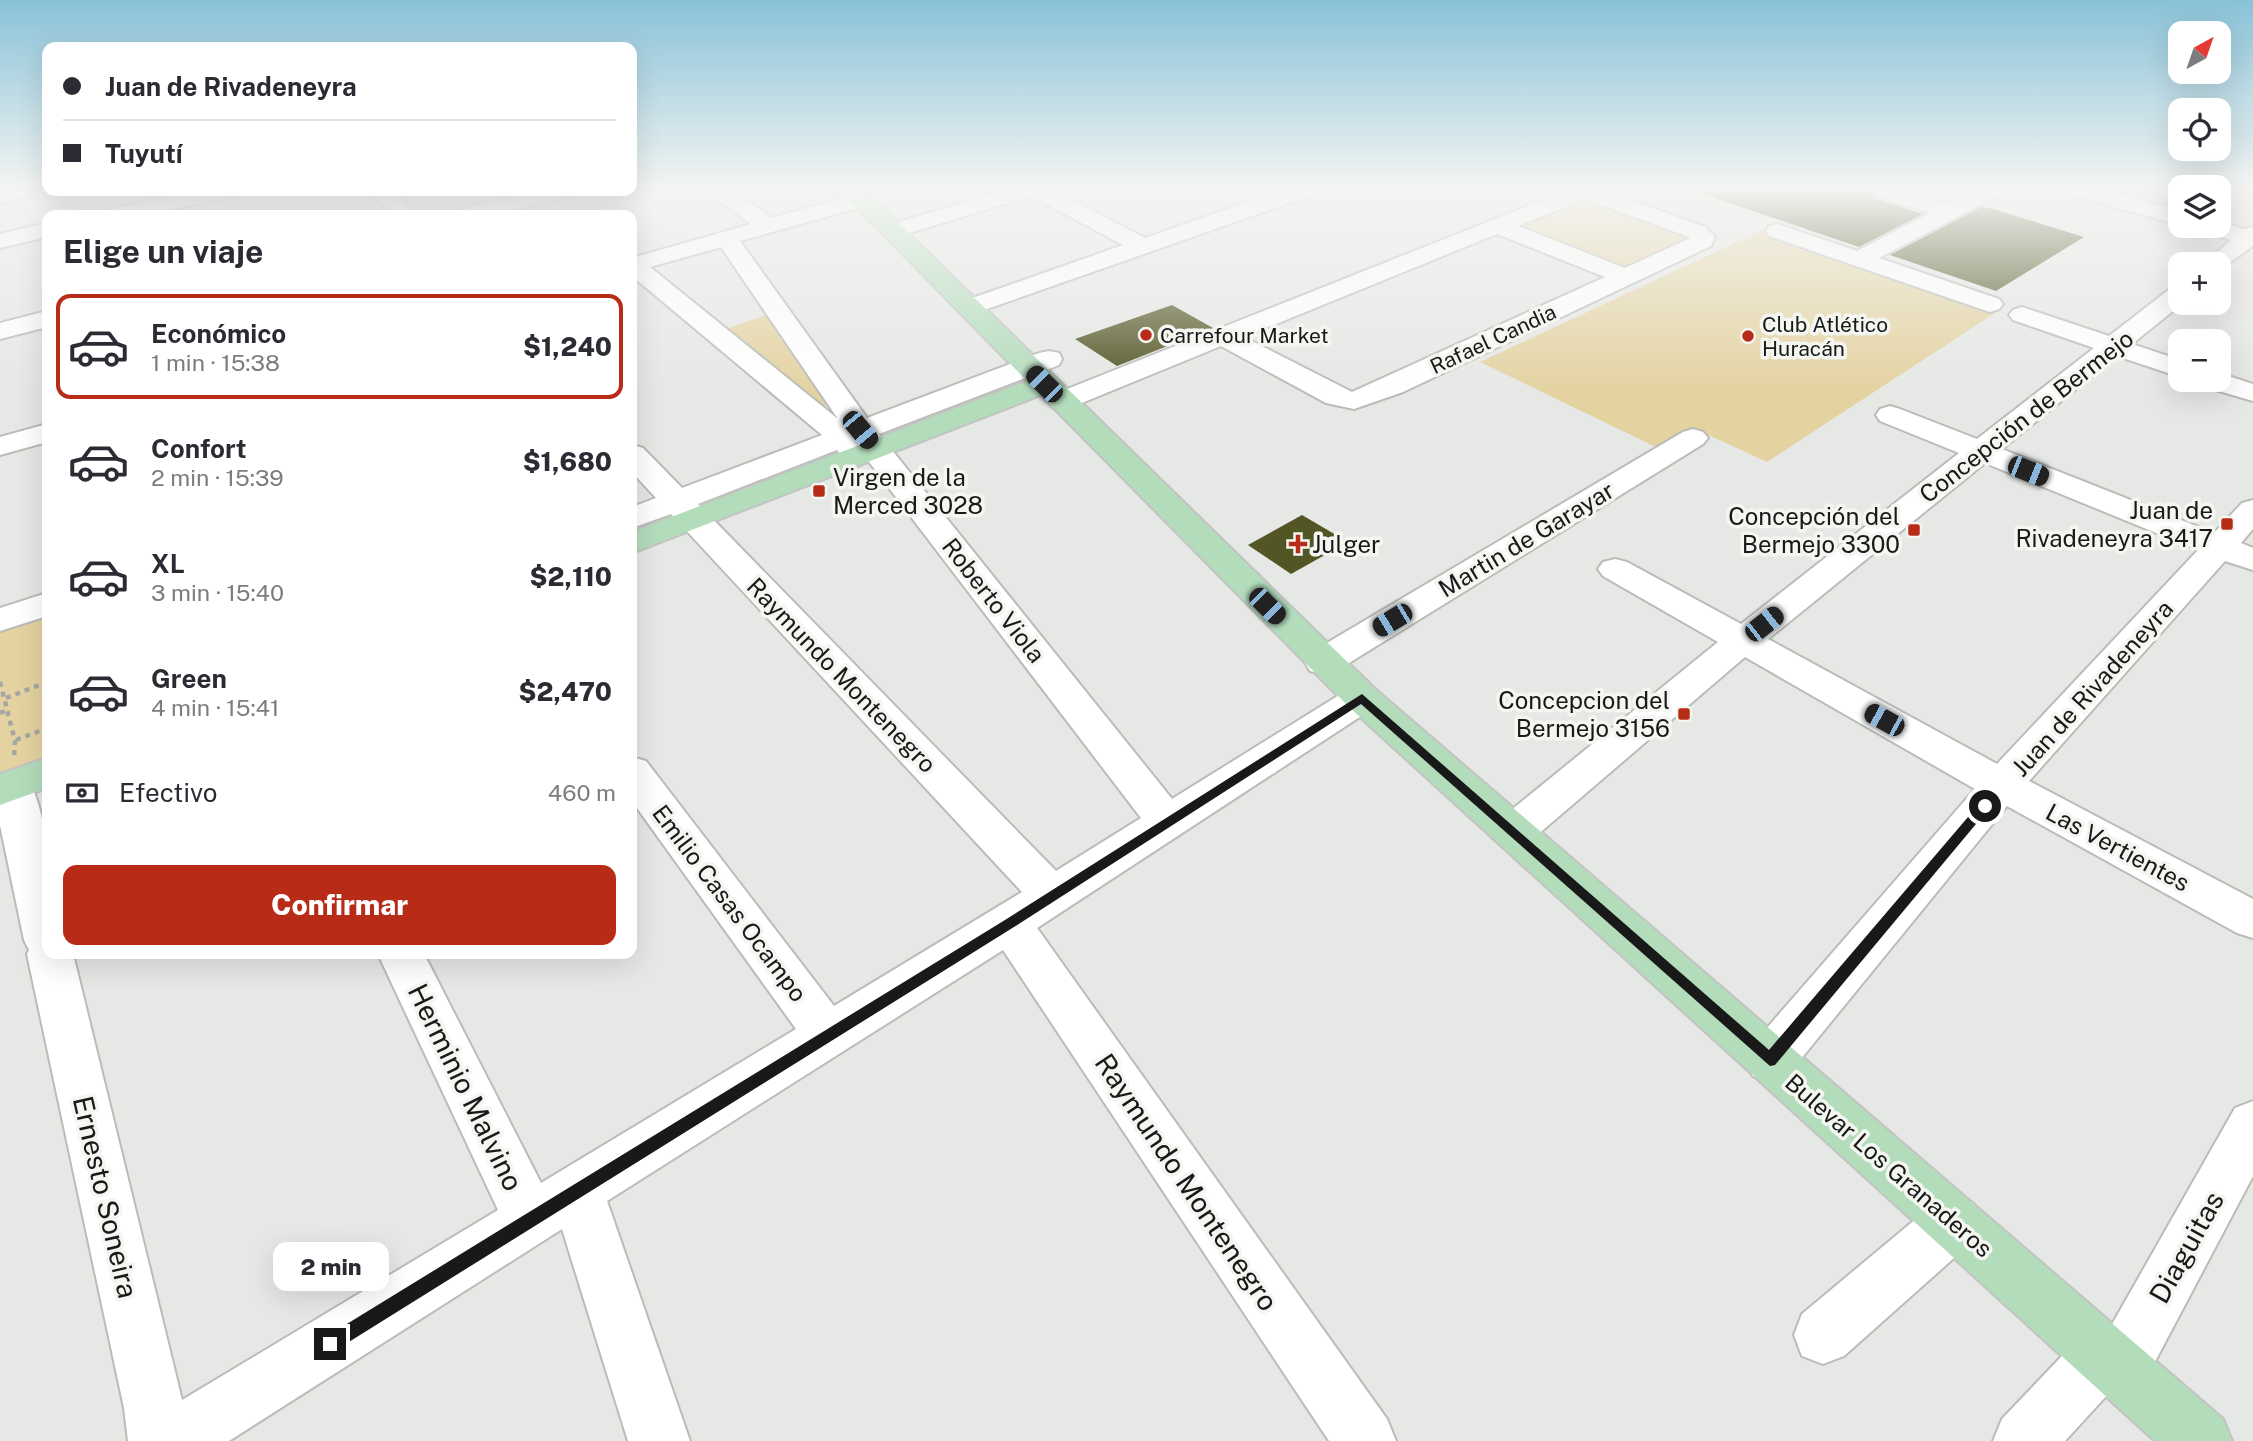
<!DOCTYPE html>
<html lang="es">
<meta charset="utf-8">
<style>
body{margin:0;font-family:"Public Sans",sans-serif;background:#f2f2f3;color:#2b2b33;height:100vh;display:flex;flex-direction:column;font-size:26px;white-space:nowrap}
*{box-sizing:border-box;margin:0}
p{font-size:23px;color:#7c7c81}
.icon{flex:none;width:38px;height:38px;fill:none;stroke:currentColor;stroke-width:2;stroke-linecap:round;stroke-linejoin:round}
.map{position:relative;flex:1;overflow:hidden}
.panel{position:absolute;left:42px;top:210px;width:595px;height:749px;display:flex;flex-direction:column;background:#fff;border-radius:14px;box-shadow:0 7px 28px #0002}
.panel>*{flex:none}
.banner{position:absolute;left:42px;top:42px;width:595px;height:154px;border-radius:14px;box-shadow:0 7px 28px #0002;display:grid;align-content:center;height:154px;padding:0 21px;background:#fff}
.needle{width:46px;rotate:40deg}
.fabs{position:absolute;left:2168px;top:21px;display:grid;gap:14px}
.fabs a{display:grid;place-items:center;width:63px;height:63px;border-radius:14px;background:#fff;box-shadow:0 7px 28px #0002;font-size:35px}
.end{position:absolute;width:32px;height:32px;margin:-16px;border:9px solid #181918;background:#fff;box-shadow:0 0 0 4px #fff}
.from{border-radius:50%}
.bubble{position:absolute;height:49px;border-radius:14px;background:#fff;box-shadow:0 7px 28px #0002;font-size:23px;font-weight:800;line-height:49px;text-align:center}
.car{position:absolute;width:21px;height:42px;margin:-21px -10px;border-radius:9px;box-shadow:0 0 5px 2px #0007;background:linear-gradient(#222 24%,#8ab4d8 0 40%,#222 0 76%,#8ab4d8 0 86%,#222 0)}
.banner b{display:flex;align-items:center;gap:24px;height:66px;font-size:26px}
.banner b+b{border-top:2px solid #e1e1e2}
.banner i{width:18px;height:18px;background:#2b2b33}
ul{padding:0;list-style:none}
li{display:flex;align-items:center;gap:21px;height:105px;margin:0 14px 10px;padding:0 7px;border:4px solid transparent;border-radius:14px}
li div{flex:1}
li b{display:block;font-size:26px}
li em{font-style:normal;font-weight:800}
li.active{border-color:#b82b17}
li>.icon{width:63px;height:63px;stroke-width:1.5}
h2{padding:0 21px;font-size:32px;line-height:84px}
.pay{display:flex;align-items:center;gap:18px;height:77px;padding:0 21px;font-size:26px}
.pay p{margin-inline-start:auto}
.cta{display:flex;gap:14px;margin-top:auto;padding:14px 21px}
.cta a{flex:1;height:80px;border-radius:14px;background:#b82b17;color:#fff;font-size:28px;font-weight:800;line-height:80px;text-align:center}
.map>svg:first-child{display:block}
</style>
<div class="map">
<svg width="2253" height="1441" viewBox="0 0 2253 1441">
<rect width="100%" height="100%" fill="#e6e8e5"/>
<g fill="#e4d2a1">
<polygon points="1583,191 1703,237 1626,277 1497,226"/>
<polygon points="1769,227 2001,309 1767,462 1700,431 1664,451 1480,362"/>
<polygon points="775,312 826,405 819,408 720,331"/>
<polygon points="47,614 47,766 0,785 0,631"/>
</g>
<g fill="#545525">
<polygon points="1704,190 1869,190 1873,198 1923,214 1859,247 1703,194"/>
<polygon points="1981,207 1993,209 2084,237 1996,291 1890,255"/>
<polygon points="1172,305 1213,328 1117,366 1075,339"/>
<polygon points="1302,515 1348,542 1291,574 1248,545"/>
</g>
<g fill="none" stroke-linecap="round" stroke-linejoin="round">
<defs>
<g id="minor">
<polygon points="0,190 38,190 35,195 0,203"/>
<path d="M705 190H731L772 218 860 193 868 195 871 200 868 205 740 241 867 418 1039 353 1049 351 1059 353 1062 359 1059 365 879 434 1172 799 1349 689 1362 685 1375 689 1381 698 1375 707 1037 928 1387 1419 1396 1441H1329L1003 950 607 1201 690 1441H628L562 1229 229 1441H128L124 1408 27 954 29 950 24 940 0 825V775L12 771 26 775C55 826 47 898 47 954H73L182 1400 498 1210 378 954H424L541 1183 796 1029 632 801V757L646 761 834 1006 1022 892 671 514 632 528V507L656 498 632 472V445L643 448 682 488 822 435 632 276V258L751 224ZM721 247 838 419 650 267ZM837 450C846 461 854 464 866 458L1141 818 1056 871 698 504Z"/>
<polygon points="1005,190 1053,190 1145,238 1283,190 1315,190 1312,195 970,315 961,312 957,307 961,302 1123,245 1031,196 893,238 885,236 882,231 885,226"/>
<path d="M1568 190H1603L1705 227 1715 237 1711 246 1403 392 1354 409 1326 403 1221 346 1072 407 1062 409 1052 407 1048 401 1052 395ZM1585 199 1689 237 1690 238 1625 268 1518 226ZM1497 234 1605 277 1352 392 1244 337Z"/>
<polygon points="1871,190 1904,190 1947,204 1974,190 2002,190 1999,195 1879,258 1999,299 2003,304 1999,309 1990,312 1981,309 1769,236 1766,231 1769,226 1777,224 1857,251 1930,213 1874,195"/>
<polygon points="2069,190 2105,190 2180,211 2180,225 2072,195"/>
<polygon points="196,191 236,191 233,196 144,215 104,215 107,210"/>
<polygon points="370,191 393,191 415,215 392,215"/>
<polygon points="537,191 574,191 571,196 491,215 454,215 457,210"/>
<polygon points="2219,222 2244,229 2253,227 2253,246 2219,270 2219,264 2203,264 2231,240 2199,231 2196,226 2219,226"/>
<polygon points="47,223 47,237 0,248 0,234"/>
<path d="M2180 286V303H2183L2132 344 2180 360V377L2117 356 2002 449 2214 533 2242 503 2253 500V529L2241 543 2253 548V570L2225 561 2029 781 2253 899V938L2237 933 2007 806 1787 1076 1770 1082 1753 1076 1745 1060 1753 1044 1975 789 1745 657 1529 842 1514 847 1499 842 1493 831 1499 820 1718 642 1603 576 1598 569 1603 562 1615 559 1627 562 1741 624 1959 453 1880 421 1876 415 1880 409 1890 406 1900 409 1977 439 2094 348 2013 320 2009 315 2013 310 2022 307 2109 336 2171 288ZM1985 463 2198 550 1997 764 1768 639Z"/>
<polygon points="47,311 47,327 0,339 0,323"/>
<polygon points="2219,373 2253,384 2253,401 2202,386 2198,380 2219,380"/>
<polygon points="47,424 47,442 0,455 0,437"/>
<polygon points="1693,429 1703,432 1708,438 1703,444 1336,671 1323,674 1310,671 1305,662 1310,653 1683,432"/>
<polygon points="47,593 47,616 0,631 0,608"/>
<polygon points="2253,1101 2253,1176 2140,1390 2119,1399 2108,1394 2065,1441 1993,1441 2002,1419 2083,1334 2104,1326 2110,1328 2235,1108"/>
<polygon points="1954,1195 1973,1203 1981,1222 1973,1241 1844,1356 1823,1364 1802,1356 1794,1335 1802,1314 1935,1203"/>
</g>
<g id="major">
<polygon points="840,190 864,190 1375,689 2223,1419 2232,1441 2155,1441 1349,707 1041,395 632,553 632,532 1027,381"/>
<polygon points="47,758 47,788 0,805 0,774"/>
</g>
</defs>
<use href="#minor" stroke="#babcb8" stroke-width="4"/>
<use href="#major" stroke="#c3c3c3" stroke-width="4"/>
<g stroke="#a5a7a4" stroke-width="4.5" stroke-dasharray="5 5" stroke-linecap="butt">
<polyline points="0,682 15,741 14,757"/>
<polyline points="6,698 47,682"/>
<polyline points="0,713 8,710"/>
<polyline points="16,740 47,728"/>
</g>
<use href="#minor" fill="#fff" fill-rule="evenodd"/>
<use href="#major" fill="#b3dcbb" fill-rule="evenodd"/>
</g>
<linearGradient id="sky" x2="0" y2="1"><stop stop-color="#89c2d8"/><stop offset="0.48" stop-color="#f4f5f3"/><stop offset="1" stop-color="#f4f5f3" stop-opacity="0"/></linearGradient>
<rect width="2253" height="392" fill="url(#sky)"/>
<polygon fill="#181918" points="1362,694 1769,1050 1980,803 1985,802 1991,806 1775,1065 1770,1066 1361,704 1014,927 336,1350 330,1353 324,1350 321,1344 324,1338 1005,920"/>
<g fill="#b82b17" stroke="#f4f6f2" stroke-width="2.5">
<circle cx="1146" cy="335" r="7"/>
<circle cx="1748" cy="336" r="7"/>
<rect x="812" y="484" width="14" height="14" rx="3.5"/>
<rect x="2220" y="517" width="14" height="14" rx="3.5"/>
<rect x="1907" y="523" width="14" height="14" rx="3.5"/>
<path d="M1294.5 533.5h7v7h7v7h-7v7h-7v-7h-7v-7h7z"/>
<rect x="1677" y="707" width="14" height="14" rx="3.5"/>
</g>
<g text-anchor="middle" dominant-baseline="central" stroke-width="7" stroke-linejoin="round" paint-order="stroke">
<g font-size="21" fill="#181918" stroke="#f4f6f2" text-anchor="start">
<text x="1762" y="324">Club Atlético<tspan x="1762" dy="24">Huracán</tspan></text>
<text x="1160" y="335">Carrefour Market</text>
</g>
<g font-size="21" fill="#181918" stroke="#f4f6f2">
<text transform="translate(1493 339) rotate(-25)">Rafael Candia</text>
</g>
<g font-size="24" fill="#181918" stroke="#f4f6f2">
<text transform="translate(2026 416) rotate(-38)">Concepción de Bermejo</text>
<text transform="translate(1526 539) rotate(-31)">Martin de Garayar</text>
<text transform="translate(994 600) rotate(52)">Roberto Viola</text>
<text transform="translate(842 675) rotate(46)">Raymundo Montenegro</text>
<text transform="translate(2092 688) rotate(-48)">Juan de Rivadeneyra</text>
<text transform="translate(2118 847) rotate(28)">Las Vertientes</text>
<text transform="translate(730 903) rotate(53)">Emilio Casas Ocampo</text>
<text transform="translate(1889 1165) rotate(41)">Bulevar Los Granaderos</text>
</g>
<g font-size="24" fill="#181918" stroke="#f4f6f2" text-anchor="end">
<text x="833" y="477" text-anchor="start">Virgen de la<tspan x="833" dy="28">Merced 3028</tspan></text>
<text x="2213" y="510">Juan de<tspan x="2213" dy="28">Rivadeneyra 3417</tspan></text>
<text x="1900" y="516">Concepción del<tspan x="1900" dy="28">Bermejo 3300</tspan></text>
<text x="1312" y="544" text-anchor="start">Julger</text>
<text x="1670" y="700">Concepcion del<tspan x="1670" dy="28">Bermejo 3156</tspan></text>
</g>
<g font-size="28" fill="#181918" stroke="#f4f6f2">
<text transform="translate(466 1087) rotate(64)">Herminio Malvino</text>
<text transform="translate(1187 1182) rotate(56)">Raymundo Montenegro</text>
<text transform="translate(106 1197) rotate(77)">Ernesto Soneira</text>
<text transform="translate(2186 1247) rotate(-61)">Diaguitas</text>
</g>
</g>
</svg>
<div class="fabs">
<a><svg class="needle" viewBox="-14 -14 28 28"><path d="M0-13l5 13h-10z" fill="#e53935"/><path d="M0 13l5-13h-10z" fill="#7c7c81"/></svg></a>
<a><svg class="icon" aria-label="locate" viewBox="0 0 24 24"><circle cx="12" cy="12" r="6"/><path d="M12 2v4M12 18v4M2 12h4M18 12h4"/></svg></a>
<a><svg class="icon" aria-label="layers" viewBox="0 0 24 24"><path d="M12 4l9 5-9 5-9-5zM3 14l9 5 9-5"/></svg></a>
<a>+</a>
<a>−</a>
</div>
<i class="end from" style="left:1985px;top:806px"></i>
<i class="end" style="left:330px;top:1344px"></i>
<div class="bubble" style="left:273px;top:1242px;width:116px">2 min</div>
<i class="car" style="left:1044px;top:384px;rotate:315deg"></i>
<i class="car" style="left:860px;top:430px;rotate:140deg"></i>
<i class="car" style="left:2028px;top:471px;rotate:112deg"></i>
<i class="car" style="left:1267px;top:606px;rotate:135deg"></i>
<i class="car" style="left:1392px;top:620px;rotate:239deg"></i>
<i class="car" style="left:1764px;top:624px;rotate:52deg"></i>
<i class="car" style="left:1884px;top:720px;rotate:299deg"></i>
<div class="banner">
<b><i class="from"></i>Juan de Rivadeneyra</b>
<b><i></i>Tuyutí</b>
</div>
<section class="panel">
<h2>Elige un viaje</h2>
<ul>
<li class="active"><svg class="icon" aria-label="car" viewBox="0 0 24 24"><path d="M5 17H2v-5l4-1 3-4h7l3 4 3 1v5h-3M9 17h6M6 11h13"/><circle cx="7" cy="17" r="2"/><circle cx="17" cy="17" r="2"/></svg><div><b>Económico</b><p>1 min · 15:38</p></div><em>$1,240</em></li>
<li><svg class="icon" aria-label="car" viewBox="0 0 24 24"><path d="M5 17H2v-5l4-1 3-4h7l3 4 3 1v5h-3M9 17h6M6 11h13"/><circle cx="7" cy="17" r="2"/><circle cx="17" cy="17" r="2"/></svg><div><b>Confort</b><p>2 min · 15:39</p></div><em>$1,680</em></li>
<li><svg class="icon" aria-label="car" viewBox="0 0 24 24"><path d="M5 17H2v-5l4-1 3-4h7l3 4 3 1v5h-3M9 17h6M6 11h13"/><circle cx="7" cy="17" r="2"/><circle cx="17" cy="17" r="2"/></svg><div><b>XL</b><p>3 min · 15:40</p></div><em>$2,110</em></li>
<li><svg class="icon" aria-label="car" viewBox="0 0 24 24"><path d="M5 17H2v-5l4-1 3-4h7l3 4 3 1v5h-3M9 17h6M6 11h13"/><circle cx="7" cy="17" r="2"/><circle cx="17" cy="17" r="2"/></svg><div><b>Green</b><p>4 min · 15:41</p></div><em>$2,470</em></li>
</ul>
<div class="pay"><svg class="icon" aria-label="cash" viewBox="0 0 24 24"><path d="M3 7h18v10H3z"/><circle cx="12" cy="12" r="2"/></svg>Efectivo<p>460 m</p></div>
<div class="cta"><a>Confirmar</a></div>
</section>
</div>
